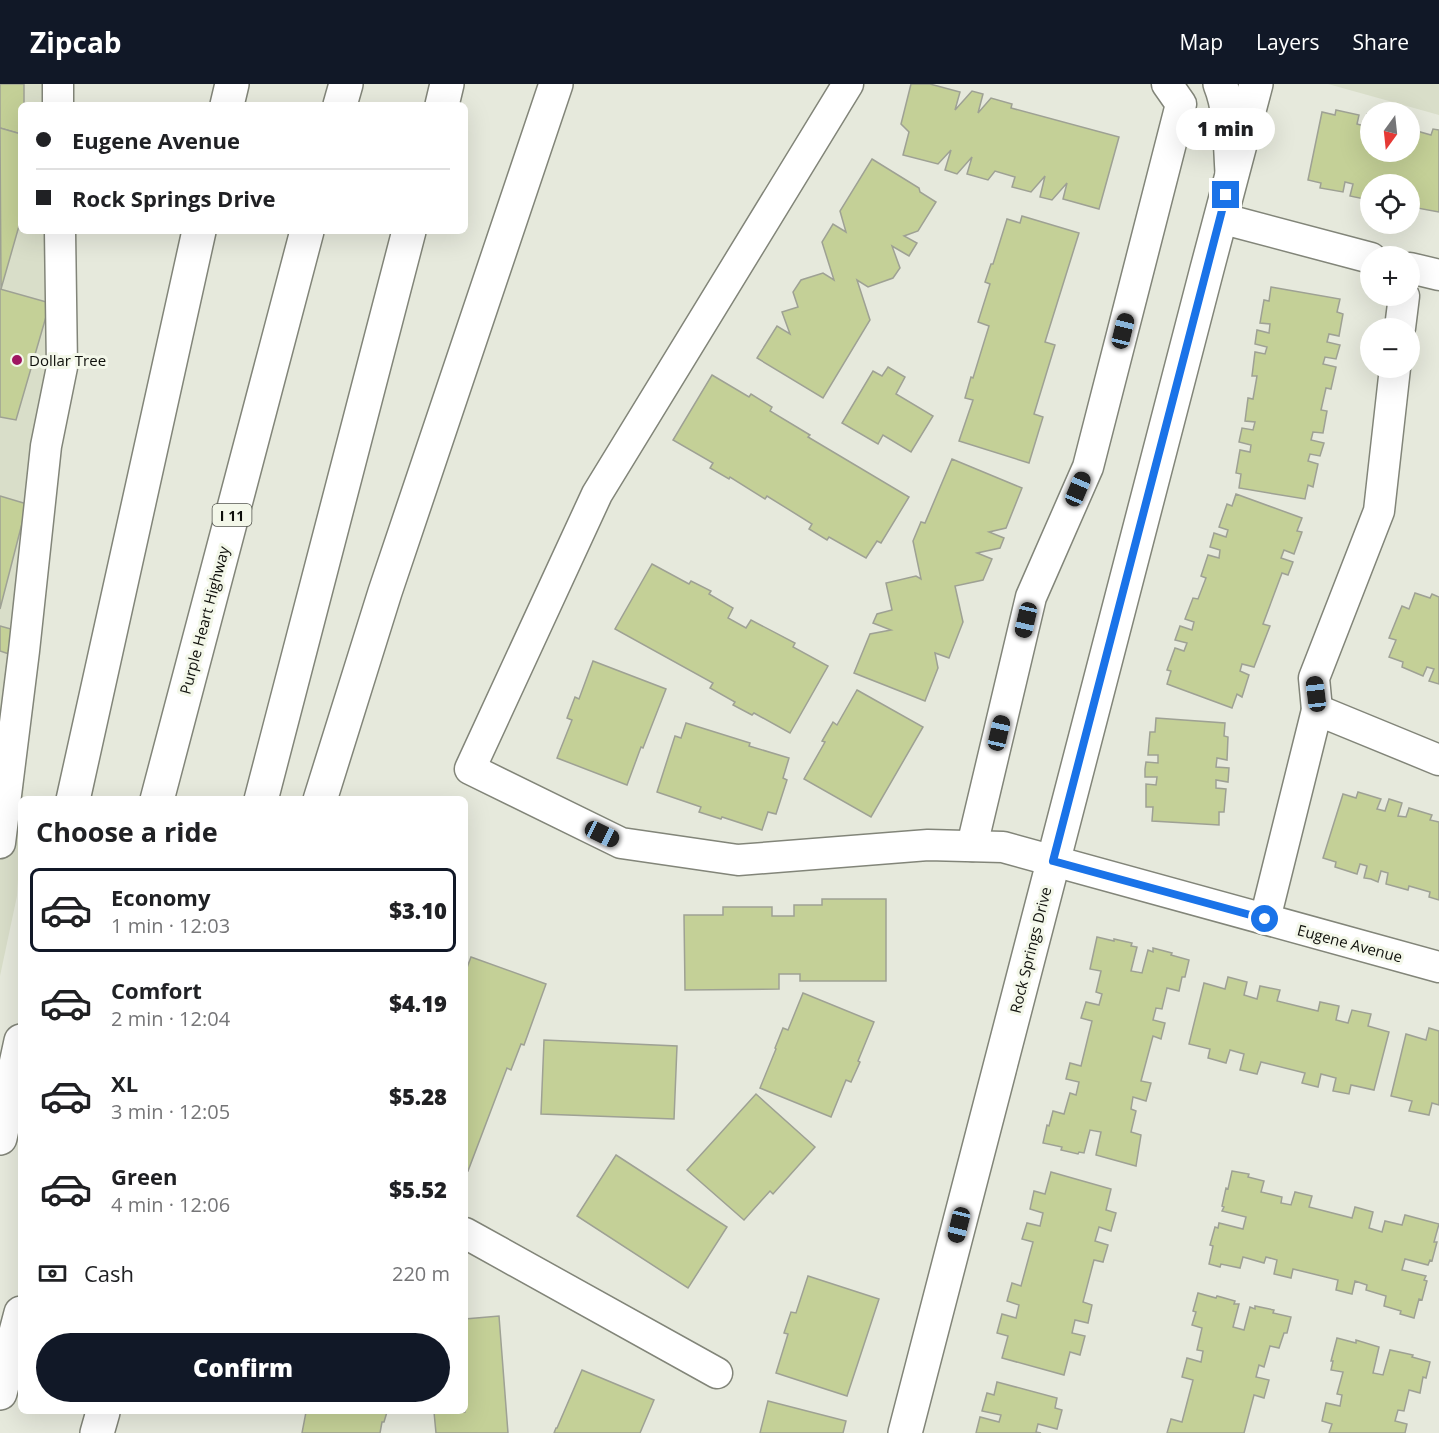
<!DOCTYPE html>
<meta charset="utf-8">
<style>
body{margin:0;font-family:"Open Sans",sans-serif;background:#f2f2f2;color:#202124;height:100vh;display:flex;flex-direction:column;font-size:22px;white-space:nowrap}
*{box-sizing:border-box;margin:0}
p{font-size:20px;color:#757577}
.icon{flex:none;width:33px;height:33px;fill:none;stroke:currentColor;stroke-width:2;stroke-linecap:round;stroke-linejoin:round}
.map{position:relative;flex:1;overflow:hidden}
.drawer{position:absolute;left:18px;top:712px;width:450px;height:618px;display:flex;flex-direction:column;background:#fff;border-radius:9px;box-shadow:0 6px 24px #0002}
.drawer>*{flex:none}
.banner{position:absolute;left:18px;top:18px;width:450px;height:132px;border-radius:9px;box-shadow:0 6px 24px #0002;display:grid;align-content:center;height:132px;padding:0 18px;background:#fff}
.needle{width:39px;rotate:195deg}
.tools{position:absolute;left:1360px;top:18px;display:grid;gap:12px}
.tools a{display:grid;place-items:center;width:60px;height:60px;border-radius:50%;background:#fff;box-shadow:0 6px 24px #0002;font-size:30px}
.end{position:absolute;width:27px;height:27px;margin:-14px;border:8px solid #1a73e8;background:#fff;box-shadow:0 0 0 3px #fff}
.from{border-radius:50%}
.bubble{position:absolute;height:42px;border-radius:21px;background:#fff;box-shadow:0 6px 24px #0002;font-size:20px;font-weight:800;line-height:42px;text-align:center}
.car{position:absolute;width:18px;height:36px;margin:-18px -9px;border-radius:8px;box-shadow:0 0 4px 2px #0007;background:linear-gradient(#222 24%,#8ab4d8 0 40%,#222 0 76%,#8ab4d8 0 86%,#222 0)}
.banner b{display:flex;align-items:center;gap:21px;height:57px;font-size:22px}
.banner b+b{border-top:2px solid #e0e0e0}
.banner i{width:15px;height:15px;background:#202124}
ul{padding:0;list-style:none}
li{display:flex;align-items:center;gap:18px;height:84px;margin:0 12px 9px;padding:0 6px;border:3px solid transparent;border-radius:9px}
li div{flex:1}
li b{display:block;font-size:22px}
li em{font-style:normal;font-weight:800}
li.on{border-color:#111827}
li>.icon{width:54px;height:54px;stroke-width:1.5}
h2{padding:0 18px;font-size:27px;line-height:72px}
.pay{display:flex;align-items:center;gap:15px;height:66px;padding:0 18px;font-size:22px}
.pay p{margin-inline-start:auto}
.action{display:flex;gap:12px;margin-top:auto;padding:12px 18px}
.action a{flex:1;height:69px;border-radius:36px;background:#111827;color:#fff;font-size:24px;font-weight:800;line-height:69px;text-align:center}
header{display:flex;align-items:center;gap:36px;box-sizing:border-box;height:84px;padding:0 30px;background:#111827;color:#fff}
header strong{font-size:28px}
nav{display:flex;gap:33px;margin-inline-start:auto;font-size:21px}
.map>svg:first-child{display:block}
</style>
<header>
<strong>Zipcab</strong>
<nav><a>Map</a><a>Layers</a><a>Share</a></nav>
</header>
<div class="map">
<svg width="1439" height="1349" viewBox="0 0 1439 1349">
<rect width="100%" height="100%" fill="#e6e9dc"/>
<g fill="#d9dec9">
<polygon points="0,0 63,0 62,21 21,21 21,147 55,147 23,715 21,716 21,745 17,812 0,892"/>
<polygon points="1328,0 1439,0 1439,31"/>
</g>
<g fill="#c4d097" stroke="#9ea194" stroke-width="1.5">
<polygon points="0,0 24,0 24,21 21,21 21,50 0,44"/>
<polygon points="911,0 930,0 960,8 955,26 972,7 983,10 978,29 991,14 1012,20 1011,24 1119,53 1099,125 1063,115 1067,99 1052,116 1040,113 1045,92 1031,108 1012,103 1015,93 995,87 988,96 967,90 972,73 957,90 945,86 951,66 938,80 903,71 909,48 901,40"/>
<polygon points="1336,26 1359,31 1357,40 1364,42 1367,30 1371,31 1371,68 1410,68 1410,45 1431,51 1433,45 1439,46 1439,128 1417,124 1418,119 1410,117 1410,100 1371,100 1371,114 1365,113 1364,115 1350,112 1353,100 1345,98 1343,108 1320,104 1321,99 1308,96 1322,28 1335,31"/>
<polygon points="0,44 21,50 21,135 1,205"/>
<polygon points="872,75 919,104 920,108 936,118 918,147 904,152 917,159 909,172 892,162 900,184 893,194 868,203 857,196 870,236 823,314 757,274 777,242 790,250 782,228 798,223 793,208 801,196 823,189 834,196 822,158 833,140 846,148 840,127"/>
<polygon points="1022,132 1079,149 1045,258 1055,261 1034,330 1043,333 1029,379 959,357 973,316 965,314 971,293 973,294 989,242 978,238 990,200 985,198 991,180 993,180 1007,135 1020,139"/>
<polygon points="1271,203 1340,215 1337,228 1343,230 1339,252 1329,250 1327,258 1340,261 1336,275 1325,273 1323,280 1336,283 1331,305 1326,304 1321,326 1327,327 1323,349 1313,348 1311,356 1324,359 1320,372 1310,370 1308,377 1318,380 1313,403 1308,401 1305,415 1239,404 1241,390 1236,389 1240,366 1250,368 1251,361 1239,358 1242,344 1253,346 1255,338 1245,337 1248,314 1253,315 1257,292 1252,292 1255,268 1265,270 1267,263 1255,260 1257,246 1269,249 1270,240 1260,239 1264,216 1269,217"/>
<polygon points="0,205 50,219 16,336 0,333"/>
<polygon points="888,283 905,293 896,310 933,332 911,368 883,351 878,360 842,339 873,287 882,292"/>
<polygon points="712,291 749,313 751,310 772,323 770,327 810,351 808,353 909,413 881,459 877,457 866,474 829,453 827,456 809,445 812,440 767,412 765,415 730,393 729,395 710,384 713,379 673,356"/>
<polygon points="952,375 1022,404 1006,444 989,448 1004,454 1000,464 977,469 992,475 983,496 955,502 963,538 949,574 935,569 938,584 925,617 854,589 870,550 891,546 873,539 877,530 892,526 886,499 916,492 921,495 913,457 921,438 925,439"/>
<polygon points="1236,410 1302,434 1297,447 1302,448 1294,470 1284,466 1281,474 1293,478 1288,491 1282,489 1263,540 1270,542 1254,583 1242,580 1240,587 1249,591 1242,613 1237,610 1232,624 1167,600 1171,587 1167,586 1175,564 1184,567 1187,559 1175,556 1180,542 1192,546 1194,538 1185,535 1193,514 1198,515 1206,494 1201,492 1208,471 1219,474 1220,466 1210,463 1214,449 1226,453 1228,446 1219,443 1227,420 1232,422"/>
<polygon points="0,412 27,420 0,525"/>
<polygon points="652,480 689,500 691,497 711,507 709,510 733,524 728,534 746,544 751,536 795,559 793,563 828,582 790,649 754,629 752,631 733,621 735,618 710,604 713,599 615,545"/>
<polygon points="1415,509 1430,514 1432,510 1439,513 1439,600 1429,597 1434,585 1427,583 1423,592 1402,583 1403,578 1389,573 1396,556 1389,554 1402,522 1409,525"/>
<polygon points="0,542 18,547 12,571 0,567"/>
<polygon points="593,577 666,605 643,664 641,663 627,701 557,674 572,636 567,634 575,613 579,615"/>
<polygon points="857,606 923,643 871,733 804,695 825,658 822,657 833,638 837,641"/>
<polygon points="1156,634 1225,639 1224,652 1228,653 1227,676 1217,674 1216,683 1229,684 1228,698 1216,696 1216,704 1226,705 1224,728 1219,728 1219,741 1152,737 1153,723 1146,723 1146,700 1156,701 1157,693 1145,693 1145,685 1146,678 1158,679 1158,671 1148,671 1150,648 1155,648"/>
<polygon points="686,639 750,659 749,662 789,674 783,694 787,696 776,730 768,728 762,746 722,733 721,735 699,728 701,723 657,708 675,652 681,654"/>
<polygon points="1358,708 1381,715 1377,725 1385,727 1389,715 1402,719 1398,732 1406,733 1409,724 1432,731 1430,736 1439,738 1439,816 1429,813 1430,808 1409,802 1408,806 1386,800 1388,789 1381,787 1378,798 1371,795 1364,794 1367,782 1360,780 1357,790 1335,783 1336,778 1323,774 1343,710 1356,714"/>
<polygon points="822,815 886,815 886,897 800,897 800,890 779,890 779,905 685,906 684,831 723,831 723,823 772,823 772,832 794,832 794,821 822,821"/>
<polygon points="1097,853 1114,857 1114,855 1132,859 1131,862 1137,863 1131,887 1142,889 1148,866 1153,868 1153,864 1172,869 1171,871 1189,876 1185,893 1182,893 1179,907 1167,904 1162,925 1156,924 1153,936 1165,939 1161,955 1153,952 1141,997 1151,999 1146,1017 1133,1013 1131,1025 1136,1027 1131,1048 1141,1051 1136,1082 1096,1071 1101,1048 1090,1046 1084,1069 1079,1068 1078,1070 1061,1066 1062,1063 1043,1059 1047,1041 1049,1042 1053,1027 1064,1030 1070,1009 1076,1011 1079,998 1066,995 1070,979 1081,982 1092,937 1081,934 1086,918 1099,921 1102,910 1096,908 1101,887 1090,885"/>
<polygon points="471,873 546,900 524,961 521,960 511,986 507,984 468,1087 465,1086 465,889"/>
<polygon points="1228,893 1247,898 1244,911 1257,915 1260,902 1280,906 1277,917 1318,927 1320,918 1339,922 1336,936 1348,939 1352,926 1371,930 1368,942 1389,948 1374,1006 1351,1001 1349,1010 1333,1007 1336,994 1321,990 1318,1003 1302,999 1305,989 1261,978 1257,990 1240,986 1244,970 1230,966 1226,979 1208,974 1210,965 1189,960 1204,899 1225,905"/>
<polygon points="803,909 874,938 858,977 860,978 851,998 846,996 831,1033 760,1004 776,965 775,964 783,944 788,946"/>
<polygon points="1429,944 1439,947 1439,1021 1432,1019 1429,1031 1409,1027 1412,1017 1391,1012 1406,950 1426,956"/>
<polygon points="544,956 677,962 674,1035 541,1030"/>
<polygon points="756,1010 815,1063 773,1110 770,1107 744,1136 687,1086"/>
<polygon points="616,1071 727,1143 688,1204 577,1132"/>
<polygon points="1232,1087 1249,1090 1248,1093 1264,1097 1261,1108 1282,1113 1281,1119 1291,1121 1295,1108 1312,1112 1309,1123 1352,1134 1355,1123 1373,1128 1369,1144 1382,1148 1385,1137 1402,1141 1405,1131 1439,1140 1434,1158 1437,1158 1432,1177 1430,1176 1428,1181 1405,1175 1402,1186 1426,1192 1424,1196 1427,1197 1422,1216 1419,1215 1414,1234 1400,1230 1401,1227 1384,1222 1386,1212 1366,1206 1367,1201 1355,1197 1352,1210 1336,1206 1338,1196 1293,1185 1291,1194 1274,1190 1277,1176 1266,1173 1264,1179 1243,1173 1240,1184 1221,1180 1220,1183 1209,1180 1213,1162 1210,1161 1215,1143 1218,1144 1219,1139 1243,1145 1246,1133 1222,1127 1224,1123 1222,1122 1226,1104 1228,1105"/>
<polygon points="1051,1088 1111,1105 1106,1126 1116,1129 1111,1147 1099,1143 1095,1157 1108,1161 1103,1178 1094,1176 1083,1218 1092,1221 1088,1239 1075,1236 1072,1249 1085,1252 1080,1271 1070,1268 1064,1291 1002,1274 1008,1252 997,1249 1002,1230 1016,1234 1019,1221 1007,1217 1012,1199 1021,1202 1033,1158 1022,1155 1027,1139 1040,1142 1043,1129 1030,1125 1034,1107 1045,1110"/>
<polygon points="808,1192 879,1215 847,1312 776,1289 788,1250 784,1249 791,1228 796,1229"/>
<polygon points="1198,1209 1216,1214 1217,1212 1235,1217 1234,1220 1239,1220 1233,1243 1244,1246 1250,1223 1255,1225 1255,1222 1274,1226 1273,1229 1291,1233 1287,1249 1284,1249 1279,1264 1270,1262 1264,1283 1259,1281 1256,1293 1269,1296 1264,1314 1254,1311 1244,1349 1167,1349 1171,1335 1182,1338 1193,1296 1182,1293 1187,1274 1201,1278 1203,1267 1197,1266 1202,1244 1192,1241 1196,1228 1193,1227"/>
<polygon points="499,1232 508,1349 436,1349 434,1328 465,1328 465,1235"/>
<polygon points="1337,1254 1356,1259 1356,1256 1379,1263 1373,1289 1383,1291 1390,1266 1413,1271 1412,1273 1430,1278 1426,1294 1423,1293 1420,1309 1409,1306 1404,1327 1398,1326 1395,1337 1407,1340 1405,1349 1329,1349 1332,1340 1322,1337 1326,1319 1340,1322 1342,1311 1337,1310 1343,1288 1331,1286 1333,1277 1331,1277"/>
<polygon points="582,1286 654,1316 640,1349 554,1349 556,1344 557,1344"/>
<polygon points="997,1298 1057,1314 1055,1324 1062,1326 1057,1345 1038,1340 1036,1348 1041,1349 976,1349 980,1333 999,1338 1001,1331 982,1327 987,1309 994,1311"/>
<polygon points="768,1317 846,1337 843,1349 760,1349"/>
<polygon points="306,1328 387,1328 384,1338 382,1338 380,1349 302,1349"/>
</g>
<g fill="none" stroke-linecap="round" stroke-linejoin="round">
<defs>
<g id="minor">
<polyline points="58,0 58,21"/>
<polyline points="848,0 597,410 470,685 621,759 738,776 928,761 1003,763 1439,883"/>
<polyline points="1220,134 1371,174"/>
<polyline points="1410,184 1439,191"/>
<polyline points="1400,244 1404,212"/>
<polyline points="1317,626 1314,594 1379,427 1395,284"/>
<polyline points="0,759 24,567 46,362 62,283 60,147"/>
<polyline points="972,762 1031,513 1088,383 1181,20 1167,0"/>
<polyline points="1265,835 1317,626 1439,676"/>
<polyline points="465,1149 717,1289"/>
</g>
<polyline id="major" points="905,1349 1207,185 1256,0"/>
<g id="highway">
<path d="M1220 0C1231 27 1230 59 1232 88"/>
<polyline points="227,21 232,0"/>
<polyline points="340,21 346,0"/>
<polyline points="442,21 447,0"/>
<polyline points="73,716 199,147"/>
<polyline points="157,716 307,147"/>
<polyline points="261,716 409,147"/>
<polyline points="320,716 385,508 556,0"/>
<polyline points="0,1054 21,957"/>
<polyline points="0,1309 21,1229"/>
<polyline points="97,1349 103,1328"/>
</g>
</defs>
<use href="#minor" stroke="#828579" stroke-width="33"/>
<use href="#major" stroke="#828579" stroke-width="36"/>
<use href="#highway" stroke="#828579" stroke-width="36"/>
<use href="#minor" stroke="#fff" stroke-width="30"/>
<use href="#major" stroke="#fff" stroke-width="33"/>
<use href="#highway" stroke="#fff" stroke-width="33"/>
</g>
<g fill="none" stroke-linecap="round" stroke-linejoin="round">
<polyline stroke="#1a73e8" stroke-width="8" points="1226,111 1053,777 1265,835"/>
</g>
<circle fill="#9f1561" stroke="#f3f7e9" stroke-width="2" cx="17" cy="276" r="6"/>
<g text-anchor="middle" dominant-baseline="central" stroke-width="6" stroke-linejoin="round" paint-order="stroke">
<rect fill="#f3f7e9" stroke="#53554e" stroke-width="1.5" x="212.5" y="420" width="39" height="22" rx="4.5"/>
<g font-size="14" font-weight="bold" fill="#0e0f0b">
<text x="232" y="431">I 11</text>
</g>
<g font-size="15" fill="#0e0f0b" stroke="#f3f7e9" text-anchor="start">
<text x="29" y="276">Dollar Tree</text>
</g>
<g font-size="15" fill="#0e0f0b" stroke="#f3f7e9">
<text transform="translate(204 536) rotate(-75)">Purple Heart Highway</text>
<text transform="translate(1350 859) rotate(15)">Eugene Avenue</text>
<text transform="translate(1030 866) rotate(-76)">Rock Springs Drive</text>
</g>
</g>
</svg>
<div class="tools">
<a><svg class="needle" viewBox="-14 -14 28 28"><path d="M0-13l5 13h-10z" fill="#e53935"/><path d="M0 13l5-13h-10z" fill="#757577"/></svg></a>
<a><svg class="icon" aria-label="locate" viewBox="0 0 24 24"><circle cx="12" cy="12" r="6"/><path d="M12 2v4M12 18v4M2 12h4M18 12h4"/></svg></a>
<a>+</a>
<a>−</a>
</div>
<i class="end from" style="left:1265px;top:835px"></i>
<i class="end" style="left:1226px;top:111px"></i>
<div class="bubble" style="left:1176px;top:24px;width:99px">1 min</div>
<i class="car" style="left:1123px;top:247px;rotate:14deg"></i>
<i class="car" style="left:1078px;top:405px;rotate:23deg"></i>
<i class="car" style="left:1026px;top:536px;rotate:193deg"></i>
<i class="car" style="left:1316px;top:610px;rotate:353deg"></i>
<i class="car" style="left:999px;top:649px;rotate:13deg"></i>
<i class="car" style="left:602px;top:750px;rotate:116deg"></i>
<i class="car" style="left:959px;top:1141px;rotate:194deg"></i>
<div class="banner">
<b><i class="from"></i>Eugene Avenue</b>
<b><i></i>Rock Springs Drive</b>
</div>
<section class="drawer">
<h2>Choose a ride</h2>
<ul>
<li class="on"><svg class="icon" aria-label="car" viewBox="0 0 24 24"><path d="M5 17H2v-5l4-1 3-4h7l3 4 3 1v5h-3M9 17h6M6 11h13"/><circle cx="7" cy="17" r="2"/><circle cx="17" cy="17" r="2"/></svg><div><b>Economy</b><p>1 min · 12:03</p></div><em>$3.10</em></li>
<li><svg class="icon" aria-label="car" viewBox="0 0 24 24"><path d="M5 17H2v-5l4-1 3-4h7l3 4 3 1v5h-3M9 17h6M6 11h13"/><circle cx="7" cy="17" r="2"/><circle cx="17" cy="17" r="2"/></svg><div><b>Comfort</b><p>2 min · 12:04</p></div><em>$4.19</em></li>
<li><svg class="icon" aria-label="car" viewBox="0 0 24 24"><path d="M5 17H2v-5l4-1 3-4h7l3 4 3 1v5h-3M9 17h6M6 11h13"/><circle cx="7" cy="17" r="2"/><circle cx="17" cy="17" r="2"/></svg><div><b>XL</b><p>3 min · 12:05</p></div><em>$5.28</em></li>
<li><svg class="icon" aria-label="car" viewBox="0 0 24 24"><path d="M5 17H2v-5l4-1 3-4h7l3 4 3 1v5h-3M9 17h6M6 11h13"/><circle cx="7" cy="17" r="2"/><circle cx="17" cy="17" r="2"/></svg><div><b>Green</b><p>4 min · 12:06</p></div><em>$5.52</em></li>
</ul>
<div class="pay"><svg class="icon" aria-label="cash" viewBox="0 0 24 24"><path d="M3 7h18v10H3z"/><circle cx="12" cy="12" r="2"/></svg>Cash<p>220 m</p></div>
<div class="action"><a>Confirm</a></div>
</section>
</div>
